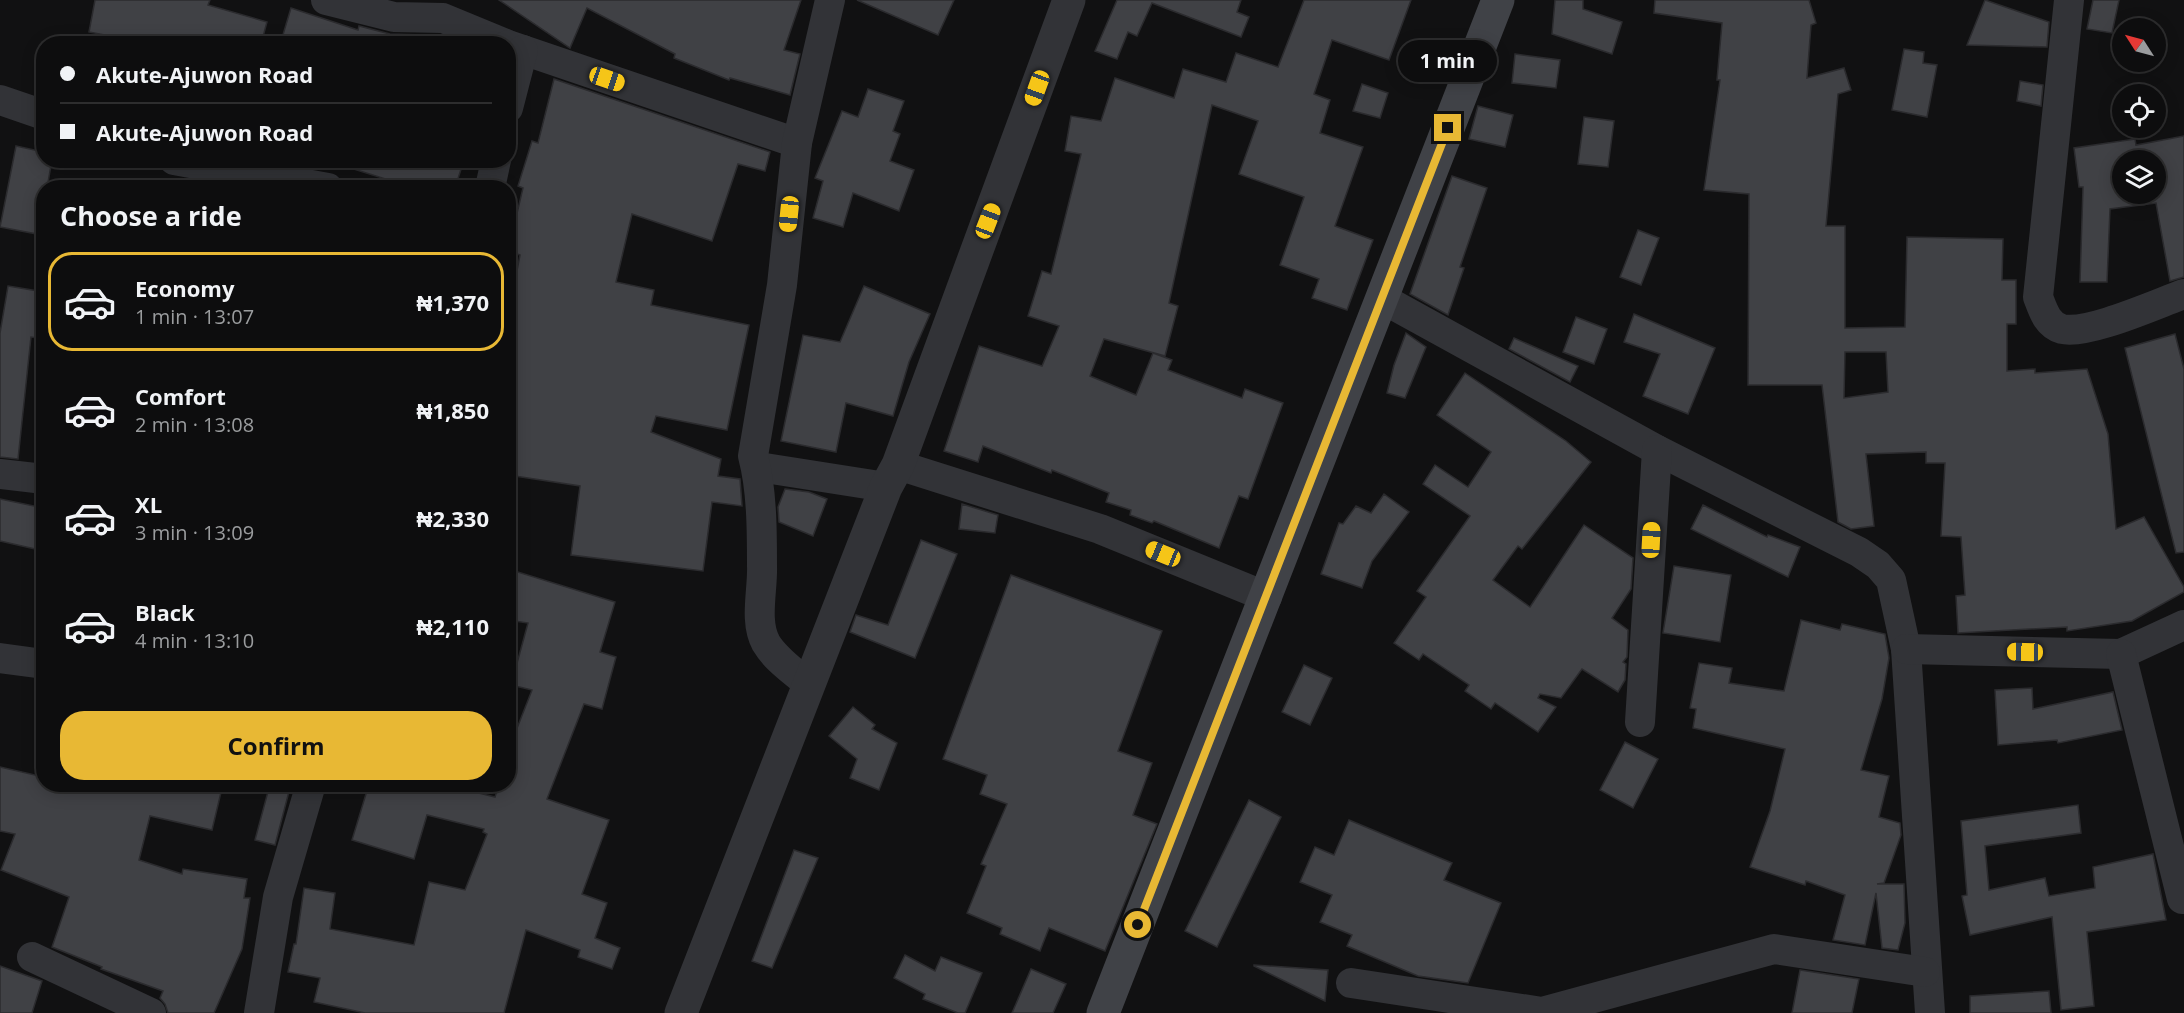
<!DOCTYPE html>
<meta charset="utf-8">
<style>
body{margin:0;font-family:"Open Sans",sans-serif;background:#161617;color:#f1f3f6;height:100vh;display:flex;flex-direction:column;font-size:22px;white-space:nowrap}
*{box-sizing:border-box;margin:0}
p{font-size:20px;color:#9a9c9e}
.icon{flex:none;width:33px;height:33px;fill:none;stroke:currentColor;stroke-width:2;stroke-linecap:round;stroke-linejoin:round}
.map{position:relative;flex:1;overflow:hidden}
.panel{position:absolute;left:36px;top:180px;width:480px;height:612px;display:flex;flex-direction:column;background:#0d0d0e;border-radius:24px;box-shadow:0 3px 15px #0003,0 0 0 2px #2d2d2e}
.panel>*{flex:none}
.hud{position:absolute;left:36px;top:36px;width:480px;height:132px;border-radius:24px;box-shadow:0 3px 15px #0003,0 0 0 2px #2d2d2e;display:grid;align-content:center;height:132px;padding:0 24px;background:#0d0d0e}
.needle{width:39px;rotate:306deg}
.controls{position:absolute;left:2112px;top:18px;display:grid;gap:12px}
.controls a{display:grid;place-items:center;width:54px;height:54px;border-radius:50%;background:#0d0d0e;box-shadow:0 3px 15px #0003,0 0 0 2px #2d2d2e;font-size:30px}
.end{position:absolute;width:27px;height:27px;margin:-14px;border:8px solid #e8b834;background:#111;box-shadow:0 0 0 3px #111}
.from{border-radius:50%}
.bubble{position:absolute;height:42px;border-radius:21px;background:#0d0d0e;box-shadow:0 3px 15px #0003,0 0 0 2px #2d2d2e;font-size:20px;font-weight:700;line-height:42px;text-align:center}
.car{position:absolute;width:18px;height:36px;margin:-18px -9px;border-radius:8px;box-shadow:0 0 4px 2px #0007;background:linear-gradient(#f5c518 24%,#345 0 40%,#f5c518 0 76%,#345 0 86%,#f5c518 0)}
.hud b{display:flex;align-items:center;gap:21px;height:57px;font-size:22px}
.hud b+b{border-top:2px solid #2d2d2e}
.hud i{width:15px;height:15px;background:#f1f3f6}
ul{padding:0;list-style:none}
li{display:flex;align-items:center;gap:18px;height:99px;margin:0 12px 9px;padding:0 12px;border:3px solid transparent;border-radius:24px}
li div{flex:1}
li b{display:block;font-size:22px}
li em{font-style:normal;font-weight:700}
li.active{border-color:#e8b834}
li>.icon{width:54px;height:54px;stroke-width:1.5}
h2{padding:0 24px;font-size:27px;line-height:72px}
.primary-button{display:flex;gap:12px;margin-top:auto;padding:12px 24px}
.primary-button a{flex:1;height:69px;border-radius:24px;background:#e8b834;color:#111;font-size:24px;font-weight:700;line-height:69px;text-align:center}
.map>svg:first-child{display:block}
</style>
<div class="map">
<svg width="2184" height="1013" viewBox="0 0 2184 1013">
<rect width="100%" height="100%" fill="#111112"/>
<g fill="#404145" stroke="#2b2b2e" stroke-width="1.5" fill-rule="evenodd">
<polygon points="95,0 210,0 208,5 267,22 261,44 104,44 105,35 89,32"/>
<polygon points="499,0 801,0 784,50 800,54 790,95 730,78 729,80 674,58 675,54 587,8 570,48"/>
<polygon points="857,0 954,0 938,35"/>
<polygon points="1117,0 1241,0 1237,12 1249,17 1241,37 1152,3 1137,36 1128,32 1117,59 1095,51"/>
<polygon points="1304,0 1411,0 1389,60 1332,40 1314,94 1330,100 1320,133 1363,147 1335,226 1373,240 1347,310 1312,298 1319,279 1280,265 1304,197 1239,174 1258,121 1212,105 1169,303 1178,306 1165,356 1104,339 1090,376 1136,395 1153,353 1172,360 1168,370 1242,398 1245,389 1283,403 1248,499 1239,496 1219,548 1154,521 1152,523 1130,515 1131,510 1106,502 1109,493 1052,470 1051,473 983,446 978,462 944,451 979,346 1042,366 1059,326 1028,316 1042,271 1051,274 1081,154 1065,151 1071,116 1101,121 1115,78 1174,98 1183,69 1226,82 1236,53 1278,67"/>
<polygon points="1555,0 1583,0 1583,9 1622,22 1612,54 1552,34"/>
<path d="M1655 0H1809L1816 23 1811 25 1807 78 1844 68 1851 90 1838 94 1826 226H1845V328L1905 327 1907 237 2003 239 2002 280H2016V324H2007V371L2035 369V373L2087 369 2108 434 2116 529 2144 517 2184 587V592L2132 621 2067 631V627L1958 633 1956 596 1965 595 1961 537 1941 536 1945 463H1926V452L1866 454 1874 526 1851 529 1838 522 1822 385H1748L1749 194 1704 190 1720 80H1717L1722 23 1654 13ZM1845 352H1886L1888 392 1844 398Z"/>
<polygon points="1985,0 2049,22 2047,47 1967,45"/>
<polygon points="2093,0 2119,0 2112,33 2087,29"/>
<polygon points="291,8 358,30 359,26 390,34 423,35 430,37 429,44 299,44 282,38"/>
<polygon points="1904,49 1924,52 1923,63 1937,65 1927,117 1892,110"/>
<polygon points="1515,54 1560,60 1556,88 1512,83"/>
<polygon points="554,79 770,152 765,171 738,164 712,241 632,214 616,282 654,290 651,305 749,325 727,430 656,416 651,432 721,459 718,476 740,479 742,506 712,502 703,571 571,555 580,486 508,475 508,317 520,255 508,251 523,188 518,186 532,141 538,143"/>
<polygon points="2020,81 2043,85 2041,106 2017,101"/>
<polygon points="1362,84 1388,93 1380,118 1353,111"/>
<polygon points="868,89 904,101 893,131 900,134 890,161 914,170 899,211 853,193 843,227 813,218 823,181 815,178 842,111 858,117"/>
<polygon points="1478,106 1513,115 1505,147 1469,139"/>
<polygon points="1584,117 1614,121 1608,167 1578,164"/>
<path d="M2184 136V277L2170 281 2156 203 2110 209 2107 282H2080L2083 187H2079L2074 148 2135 139 2136 145ZM2122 160H2156V194H2122Z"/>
<polygon points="16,146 44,152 44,160 52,160 47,188 44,188 37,234 0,227"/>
<polygon points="344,160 464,160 455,188 414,188 344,166"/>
<polygon points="1452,176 1487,188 1460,267 1464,268 1448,315 1410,294"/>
<polygon points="1638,230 1659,238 1641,285 1620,277"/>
<polygon points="8,286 44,292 44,339 31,337 18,459 0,457 0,333"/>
<polygon points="864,286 930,314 909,362 893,416 846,403 836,452 781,441 803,335 840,342"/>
<polygon points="1634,314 1715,348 1688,414 1643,396 1660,354 1624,342"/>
<polygon points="1576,317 1607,329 1594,364 1563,352"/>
<polygon points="1406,333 1426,347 1405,398 1387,393 1394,365"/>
<polygon points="2175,334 2184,369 2184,552 2176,553 2125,348"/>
<polygon points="1514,338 1578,366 1570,382 1509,349"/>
<polygon points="1465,373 1566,441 1591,462 1522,549 1518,546 1493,580 1530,607 1584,525 1633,558 1631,589 1612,618 1628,630 1627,657 1623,662 1626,664 1625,680 1618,692 1582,669 1561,698 1540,694 1538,698 1556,707 1538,732 1495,703 1491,709 1465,691 1469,685 1423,654 1419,660 1394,643 1426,597 1417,591 1470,516 1423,484 1435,465 1468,487 1491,452 1437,415"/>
<polygon points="785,489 809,492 827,499 813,536 779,522 778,507"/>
<polygon points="1384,494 1409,512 1372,561 1362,588 1321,574 1339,523 1343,524 1356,506 1371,513"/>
<polygon points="0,499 44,508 44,551 0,541"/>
<polygon points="962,504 998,515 995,533 959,529"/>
<polygon points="1703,505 1767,537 1768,535 1800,547 1788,577 1691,529"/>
<polygon points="921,540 957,554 915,658 850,632 856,615 888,625"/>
<polygon points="1674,566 1731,575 1720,642 1663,633"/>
<polygon points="508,569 615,602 600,652 616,657 602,709 584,704 547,799 609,820 582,894 607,903 595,938 620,948 612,969 578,957 580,950 526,930 504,1013 365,1013 314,1002 320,978 288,972 294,944 296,944 304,888 335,893 330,929 414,945 429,882 465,890 487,834 483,832 484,829 427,815 414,859 352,840 369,784 443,784 495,797 499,784 508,784 508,751 532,690 511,685 528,623 508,620"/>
<polygon points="1011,575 1162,631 1118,751 1152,763 1133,815 1157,824 1105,951 1049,928 1040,951 1000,934 1002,928 967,913 986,866 981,864 1007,804 980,794 987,775 943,759"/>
<polygon points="1801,620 1840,630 1842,624 1885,634 1889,658 1882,699 1861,770 1889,776 1879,817 1900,823 1901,835 1884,883 1877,884 1904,884 1905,923 1898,950 1882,948 1876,893 1865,945 1833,940 1845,895 1806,881 1805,885 1750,867 1770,811 1785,749 1693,728 1696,709 1690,708 1699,663 1732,668 1729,683 1784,691"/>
<polygon points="1304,665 1332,678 1310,725 1282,712"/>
<polygon points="2032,688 2033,709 2113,692 2122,730 2058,743 2057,740 1998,745 1995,690"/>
<polygon points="853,707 875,725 872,729 897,743 879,790 850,778 857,759 829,736"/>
<polygon points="1625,742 1658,759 1633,808 1600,790"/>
<polygon points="0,767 44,777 44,784 223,784 212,830 150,816 139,860 182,874 183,869 247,879 244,898 250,898 242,949 214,1013 168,1013 165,1004 160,998 163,991 101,969 102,967 52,947 69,897 1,870 15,834 0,831"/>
<polygon points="270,784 291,784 275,845 255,840"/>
<polygon points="1249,800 1281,817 1217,947 1185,931"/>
<polygon points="2078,805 2081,833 1985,846 1989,890 2045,878 2049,896 2095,888 2093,867 2153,854 2166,920 2087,932 2094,1006 2061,1010 2052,917 1970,935 1962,896 1967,895 1961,821"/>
<polygon points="1349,820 1452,863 1444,880 1501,903 1468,983 1418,976 1347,946 1352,935 1320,922 1332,895 1300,882 1315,847 1334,855"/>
<polygon points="794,850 818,858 772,968 752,961"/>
<polygon points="905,955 935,971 941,957 982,973 965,1013 958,1013 923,999 925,994 894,978"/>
<polygon points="1254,965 1328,970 1325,1001 1254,966"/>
<polygon points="0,966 42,981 32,1013 0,1013"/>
<polygon points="1031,969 1066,984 1053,1013 1012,1013"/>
<polygon points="1800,970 1859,979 1852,1013 1792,1013"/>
<polygon points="2049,991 2051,1013 1970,1013 1970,996"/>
</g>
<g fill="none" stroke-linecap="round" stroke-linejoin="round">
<g stroke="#323337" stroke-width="30">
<polyline points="326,0 394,17 443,18 506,44"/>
<path d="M2069 0 2038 297C2043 310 2047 325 2062 329 2088 335 2156 304 2184 294"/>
<polyline points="508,45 797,143"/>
<polyline points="0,100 44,115"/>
<polyline points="508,108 523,50"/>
<polyline points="174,160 328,188"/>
<polyline points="490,188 496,160"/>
<polyline points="1381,298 1657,450 1859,552 1878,565 1891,580 1906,649 1930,1013"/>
<polyline points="898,465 1100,529 1267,597"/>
<polyline points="757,472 765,468 886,487"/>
<polyline points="0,474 44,479"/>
<polyline points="1906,649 2121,654 2184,625"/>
<polyline points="2121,654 2182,899"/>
<polyline points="0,658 44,664"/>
<path d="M809 685C795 672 776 660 766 643 754 621 763 590 762 566 762 530 762 490 753 456L782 285 797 143 830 0"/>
<polyline points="1640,722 1657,450"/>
<polyline points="32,957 151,1013"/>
<polyline points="1351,983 1542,1012 1774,949 1925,972"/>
<polyline points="259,1013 278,897 311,784"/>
</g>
<polyline stroke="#323337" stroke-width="33" points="681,1013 886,487 898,465 1069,0"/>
<polyline stroke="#404247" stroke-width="33" points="1103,1013 1498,0"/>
</g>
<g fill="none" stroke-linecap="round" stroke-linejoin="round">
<polyline stroke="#e8b834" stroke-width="8" points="1138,925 1448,128"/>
</g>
</svg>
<div class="controls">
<a><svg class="needle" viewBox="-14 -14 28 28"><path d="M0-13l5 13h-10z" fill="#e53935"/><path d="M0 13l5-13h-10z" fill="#9a9c9e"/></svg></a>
<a><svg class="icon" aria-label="locate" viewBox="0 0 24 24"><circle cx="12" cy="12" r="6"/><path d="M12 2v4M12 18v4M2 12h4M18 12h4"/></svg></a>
<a><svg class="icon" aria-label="layers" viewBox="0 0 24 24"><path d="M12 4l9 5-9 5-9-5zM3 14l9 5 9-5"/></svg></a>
</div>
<i class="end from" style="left:1138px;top:925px"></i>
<i class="end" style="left:1448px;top:128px"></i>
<div class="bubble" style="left:1398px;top:40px;width:99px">1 min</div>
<i class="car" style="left:607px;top:79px;rotate:109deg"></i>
<i class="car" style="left:1037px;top:88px;rotate:200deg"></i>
<i class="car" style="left:789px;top:214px;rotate:186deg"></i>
<i class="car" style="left:988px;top:221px;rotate:21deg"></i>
<i class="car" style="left:1651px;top:540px;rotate:3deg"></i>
<i class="car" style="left:1163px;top:554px;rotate:292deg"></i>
<i class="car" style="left:2025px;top:652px;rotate:271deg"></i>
<div class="hud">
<b><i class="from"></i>Akute-Ajuwon Road</b>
<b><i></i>Akute-Ajuwon Road</b>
</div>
<section class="panel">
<h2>Choose a ride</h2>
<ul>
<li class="active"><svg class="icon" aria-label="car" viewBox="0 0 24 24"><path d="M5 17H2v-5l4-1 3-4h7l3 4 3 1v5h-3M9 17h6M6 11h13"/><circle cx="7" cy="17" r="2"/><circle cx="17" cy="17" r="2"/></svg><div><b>Economy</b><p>1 min · 13:07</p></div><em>₦1,370</em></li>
<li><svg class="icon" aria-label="car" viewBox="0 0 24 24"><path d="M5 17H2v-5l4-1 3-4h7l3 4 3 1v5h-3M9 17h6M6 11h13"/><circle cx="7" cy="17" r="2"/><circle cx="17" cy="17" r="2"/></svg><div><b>Comfort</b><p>2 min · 13:08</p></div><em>₦1,850</em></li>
<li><svg class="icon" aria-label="car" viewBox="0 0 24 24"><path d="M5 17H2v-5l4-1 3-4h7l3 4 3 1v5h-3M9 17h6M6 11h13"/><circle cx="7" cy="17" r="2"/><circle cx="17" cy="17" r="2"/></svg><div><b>XL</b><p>3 min · 13:09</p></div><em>₦2,330</em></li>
<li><svg class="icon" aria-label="car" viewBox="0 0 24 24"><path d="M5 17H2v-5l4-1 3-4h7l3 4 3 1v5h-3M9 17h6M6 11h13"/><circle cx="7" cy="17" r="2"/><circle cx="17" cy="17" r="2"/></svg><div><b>Black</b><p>4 min · 13:10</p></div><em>₦2,110</em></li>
</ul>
<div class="primary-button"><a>Confirm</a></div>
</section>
</div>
